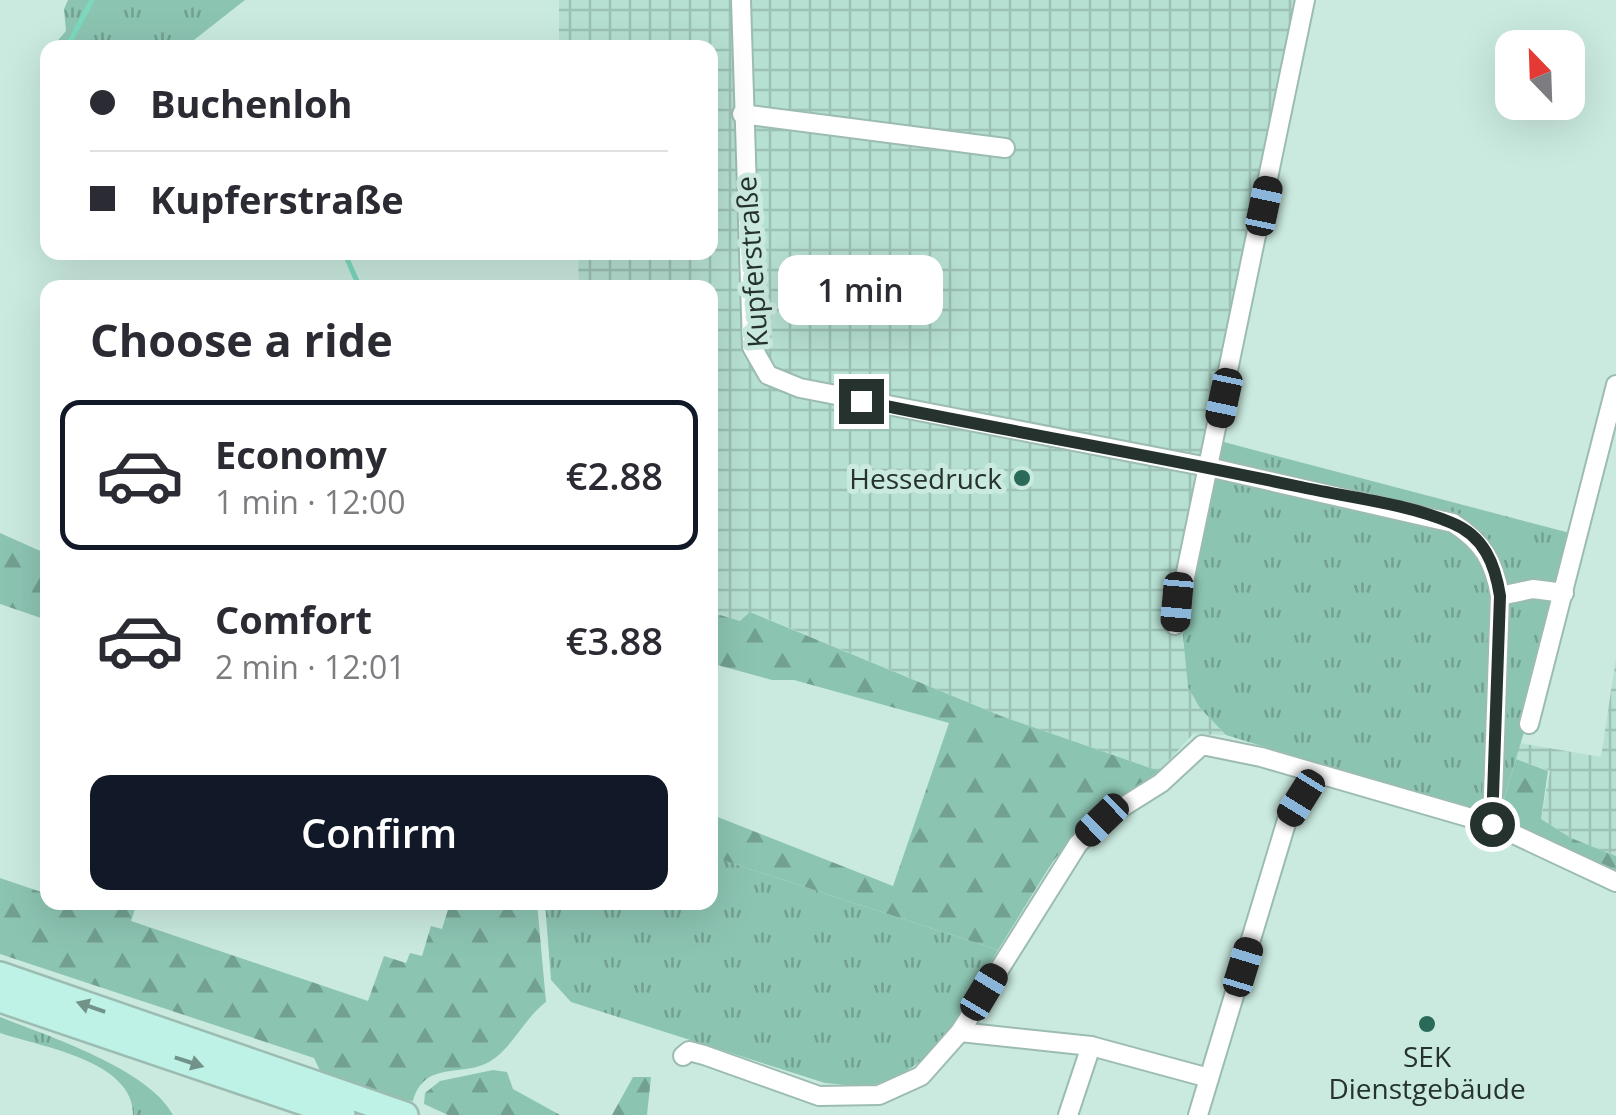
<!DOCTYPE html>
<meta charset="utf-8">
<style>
body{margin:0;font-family:"Open Sans",sans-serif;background:#f7f7f7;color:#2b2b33;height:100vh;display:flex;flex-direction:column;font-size:38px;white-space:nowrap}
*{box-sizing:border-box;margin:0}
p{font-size:32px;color:#7c7c81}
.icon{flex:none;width:55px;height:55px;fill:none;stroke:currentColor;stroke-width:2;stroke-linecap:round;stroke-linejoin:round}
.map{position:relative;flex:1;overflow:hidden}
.sheet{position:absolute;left:40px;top:280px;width:678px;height:630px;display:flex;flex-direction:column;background:#fff;border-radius:20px;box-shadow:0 10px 40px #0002}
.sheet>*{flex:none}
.guide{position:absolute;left:40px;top:40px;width:678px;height:220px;border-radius:20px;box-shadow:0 10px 40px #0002;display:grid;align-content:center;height:220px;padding:0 50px;background:#fff}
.needle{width:65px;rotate:337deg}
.tools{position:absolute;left:1495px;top:30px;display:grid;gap:20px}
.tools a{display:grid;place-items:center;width:90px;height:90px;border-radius:20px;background:#fff;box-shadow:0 10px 40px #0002;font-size:50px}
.end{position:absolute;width:45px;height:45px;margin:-22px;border:12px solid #25322e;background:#fff;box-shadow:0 0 0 5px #fff}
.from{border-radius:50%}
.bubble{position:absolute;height:70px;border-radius:20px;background:#fff;box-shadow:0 10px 40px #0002;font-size:32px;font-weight:600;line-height:70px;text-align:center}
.car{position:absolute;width:30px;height:60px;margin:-30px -15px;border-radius:12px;box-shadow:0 0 8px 2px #0007;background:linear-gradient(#222 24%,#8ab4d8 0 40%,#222 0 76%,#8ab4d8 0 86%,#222 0)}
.guide b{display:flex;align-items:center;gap:35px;height:95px;font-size:38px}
.guide b+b{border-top:2px solid #e1e1e2}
.guide i{width:25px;height:25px;background:#2b2b33}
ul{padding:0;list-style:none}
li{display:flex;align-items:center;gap:30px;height:150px;margin:0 20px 15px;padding:0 30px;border:5px solid transparent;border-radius:20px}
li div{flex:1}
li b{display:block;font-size:38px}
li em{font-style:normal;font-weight:600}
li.selected{border-color:#111827}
li>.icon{width:90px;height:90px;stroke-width:1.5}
h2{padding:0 50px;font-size:45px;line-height:120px}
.primary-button{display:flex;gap:20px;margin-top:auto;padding:20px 50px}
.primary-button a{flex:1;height:115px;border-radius:20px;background:#111827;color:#fff;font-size:40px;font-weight:600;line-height:115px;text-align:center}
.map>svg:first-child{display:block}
</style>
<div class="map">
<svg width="1616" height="1115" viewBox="0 0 1616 1115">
<defs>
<pattern id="industrial-grid" width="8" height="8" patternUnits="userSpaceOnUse" patternTransform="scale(2.5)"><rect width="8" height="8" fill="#b6e0d2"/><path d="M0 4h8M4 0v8" fill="none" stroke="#9cc1b5"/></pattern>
<pattern id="grass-tufts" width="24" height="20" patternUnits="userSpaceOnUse" patternTransform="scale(2.5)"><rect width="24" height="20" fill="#8cc4b2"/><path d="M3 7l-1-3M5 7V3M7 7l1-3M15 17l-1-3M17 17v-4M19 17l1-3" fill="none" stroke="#72a091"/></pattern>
<pattern id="forest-firs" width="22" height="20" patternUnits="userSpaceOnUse" patternTransform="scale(2.5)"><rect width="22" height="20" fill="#8cc4b2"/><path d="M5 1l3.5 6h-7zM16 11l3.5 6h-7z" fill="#72a091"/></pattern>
</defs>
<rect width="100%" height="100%" fill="#caeadf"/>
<g fill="url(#industrial-grid)">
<polygon points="559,0 1312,0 1183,635 1200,708 1226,735 1193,734 1159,771 1001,716 751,612 740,621 710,612 710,288 579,287 578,253 710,252 710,48 559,47"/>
<polygon points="1616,658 1616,856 1571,838 1541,819 1550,771 1516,759 1520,743 1601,757"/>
</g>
<g fill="url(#grass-tufts)">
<polygon points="68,0 245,0 185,47 52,47 66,31 64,9"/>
<polygon points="1220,441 1570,533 1570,578 1498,819 1226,735 1200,708 1188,687 1183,635"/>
<path d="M710 856 998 950C966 1002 937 1071 872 1085 858 1088 840 1084 825 1083L571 1002 551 980 545 903 710 902Z"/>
<path d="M0 1017C48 1036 149 1069 173 1115H133C134 1061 42 1047 0 1033Z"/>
</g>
<g fill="url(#forest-firs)">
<polygon points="0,533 47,554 47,620 0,604"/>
<polygon points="710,612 740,621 750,612 1001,716 1159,771 1088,821 1053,861 998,950 710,856 710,814 893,886 949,723 794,680 772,680 710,663"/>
<polygon points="1516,759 1548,771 1541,819 1571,838 1616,856 1616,872 1498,819"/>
<path d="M0 878 47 894 48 902 137 903 131 921 368 1001 384 956 406 963 410 953 422 956 431 926 442 929 450 903H537L546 1002C523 1019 511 1052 485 1064 457 1076 424 1062 413 1101L384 1098 322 1075 314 1058 0 954Z"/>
<polygon points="493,1070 507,1072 513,1089 560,1115 448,1115 424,1104 425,1093 440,1081"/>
<polygon points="633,1077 651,1077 647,1115 612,1115"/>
</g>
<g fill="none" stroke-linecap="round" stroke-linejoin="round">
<g stroke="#7cd9be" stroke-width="5">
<polyline points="229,44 231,48"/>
<polyline points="67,47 92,0"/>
<polyline points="344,252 360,288"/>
</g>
<defs>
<g id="minor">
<path d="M741 0 752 347 768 375 800 388 1208 467 1453 523C1483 542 1494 561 1500 596L1492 824"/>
<polyline points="742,114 1005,148"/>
<polyline points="1500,596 1533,589 1564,593"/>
<polyline points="1175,625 1305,0"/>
<polyline points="1529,724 1616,385"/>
<polyline points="960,1032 1091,1046 1209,1078"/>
<polyline points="683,1056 689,1051 704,1055 819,1096 879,1095 921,1076 960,1032 1078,844 1102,820 1161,783 1202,745 1261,757 1492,824 1616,882"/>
<polyline points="1068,1115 1091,1046"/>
<polyline points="1198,1115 1287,820 1315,774"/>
</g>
<g id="secondary">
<polyline points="0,975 405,1115"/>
<polyline points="0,999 342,1115"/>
</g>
</defs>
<use href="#minor" stroke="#9cbcb1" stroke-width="22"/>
<use href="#secondary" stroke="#9cbcb1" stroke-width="30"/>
<use href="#minor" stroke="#fff" stroke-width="18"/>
<use href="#secondary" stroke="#bef2e6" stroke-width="25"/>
</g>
<defs><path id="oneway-solid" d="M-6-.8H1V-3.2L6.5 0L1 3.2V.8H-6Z" transform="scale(2.5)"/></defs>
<g fill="#72928a">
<use href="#oneway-solid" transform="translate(91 1007) rotate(-161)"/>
<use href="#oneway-solid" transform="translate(189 1062) rotate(18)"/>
</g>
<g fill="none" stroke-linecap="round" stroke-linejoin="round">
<path stroke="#25322e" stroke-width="12" d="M861 401C1006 431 1152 455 1296 486 1346 497 1405 503 1452 523 1484 536 1495 564 1500 596L1492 824"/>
</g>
<g fill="#2a6a59" stroke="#caeadf" stroke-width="4">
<circle cx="1022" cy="478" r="10"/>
<circle cx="1427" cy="1024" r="10"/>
</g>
<g text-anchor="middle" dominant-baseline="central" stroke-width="10" stroke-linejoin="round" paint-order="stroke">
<g font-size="28" fill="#25322e" stroke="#caeadf">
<text transform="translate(751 262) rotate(-94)">Kupferstraße</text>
</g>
<g font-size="28" fill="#25322e" stroke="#caeadf" text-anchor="end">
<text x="1002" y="478">Hessedruck</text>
<text x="1427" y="1056" text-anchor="middle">SEK<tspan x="1427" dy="32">Dienstgebäude</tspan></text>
</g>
</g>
</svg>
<div class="tools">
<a><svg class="needle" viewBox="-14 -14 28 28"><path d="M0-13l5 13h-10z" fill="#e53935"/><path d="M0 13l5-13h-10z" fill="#7c7c81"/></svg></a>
</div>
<i class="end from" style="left:1492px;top:824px"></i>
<i class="end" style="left:861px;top:401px"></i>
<div class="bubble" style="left:778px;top:255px;width:165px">1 min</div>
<i class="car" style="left:1264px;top:206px;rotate:12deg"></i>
<i class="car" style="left:1224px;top:398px;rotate:192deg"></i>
<i class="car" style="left:1177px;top:602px;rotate:185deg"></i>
<i class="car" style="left:1301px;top:798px;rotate:212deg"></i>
<i class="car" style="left:1102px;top:820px;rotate:226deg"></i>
<i class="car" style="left:1243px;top:967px;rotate:17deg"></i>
<i class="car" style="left:984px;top:992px;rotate:31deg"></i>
<div class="guide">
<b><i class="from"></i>Buchenloh</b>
<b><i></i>Kupferstraße</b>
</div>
<section class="sheet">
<h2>Choose a ride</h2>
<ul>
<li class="selected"><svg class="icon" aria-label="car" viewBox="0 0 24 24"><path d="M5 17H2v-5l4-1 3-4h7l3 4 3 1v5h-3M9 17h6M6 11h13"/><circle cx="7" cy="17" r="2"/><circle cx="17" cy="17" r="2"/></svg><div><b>Economy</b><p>1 min · 12:00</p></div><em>€2.88</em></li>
<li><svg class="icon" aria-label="car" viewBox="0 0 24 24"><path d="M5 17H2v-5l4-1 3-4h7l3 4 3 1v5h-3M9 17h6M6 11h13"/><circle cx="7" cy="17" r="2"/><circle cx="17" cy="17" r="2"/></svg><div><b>Comfort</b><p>2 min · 12:01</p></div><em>€3.88</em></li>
</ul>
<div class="primary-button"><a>Confirm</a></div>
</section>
</div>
